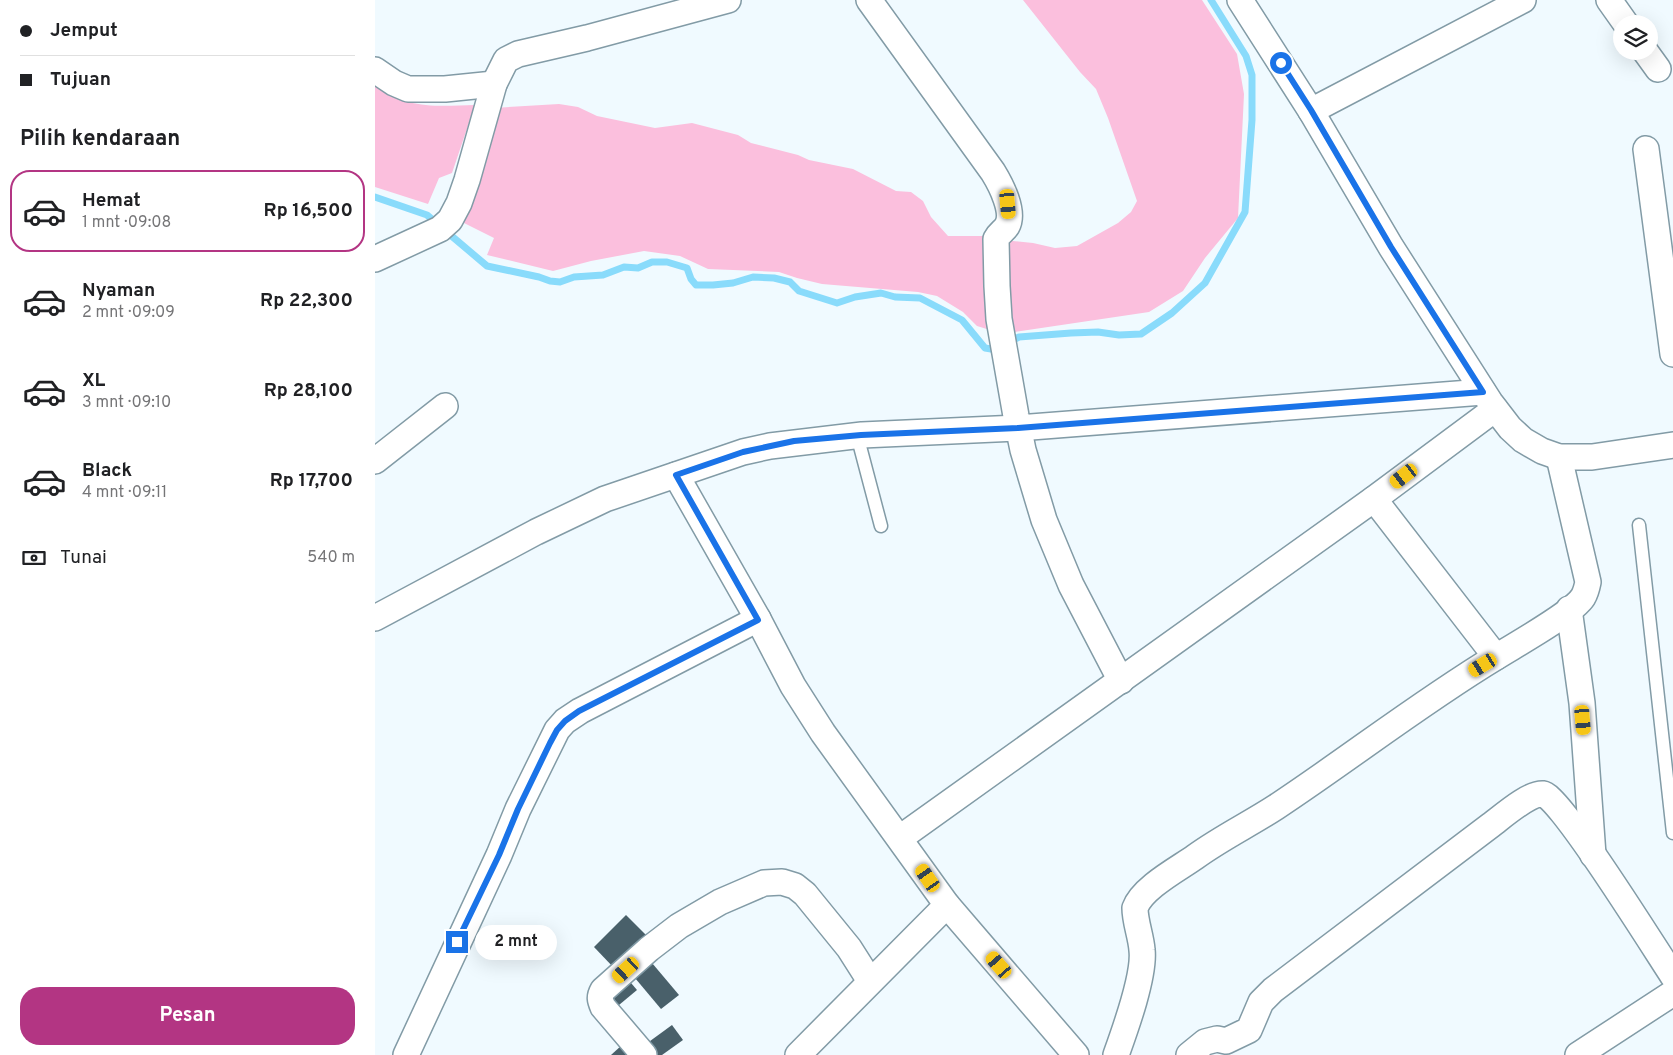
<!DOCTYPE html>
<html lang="id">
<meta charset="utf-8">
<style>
body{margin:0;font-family:Overpass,sans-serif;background:#f2f2f2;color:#202124;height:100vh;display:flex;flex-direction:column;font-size:19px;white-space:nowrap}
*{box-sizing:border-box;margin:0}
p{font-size:16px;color:#757577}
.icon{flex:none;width:28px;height:28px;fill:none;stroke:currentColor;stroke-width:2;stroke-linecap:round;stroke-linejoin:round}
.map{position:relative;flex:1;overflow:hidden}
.drawer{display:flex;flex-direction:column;background:#fff;width:375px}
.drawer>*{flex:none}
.top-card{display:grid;align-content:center;height:110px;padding:0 20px;background:#fff}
.buttons{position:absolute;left:1238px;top:15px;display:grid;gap:10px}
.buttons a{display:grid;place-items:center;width:45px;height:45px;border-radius:50%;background:#fff;box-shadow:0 5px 20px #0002;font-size:25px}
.end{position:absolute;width:22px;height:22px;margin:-11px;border:6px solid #1a73e8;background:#fff;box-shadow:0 0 0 2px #fff}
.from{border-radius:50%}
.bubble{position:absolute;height:35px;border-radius:18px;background:#fff;box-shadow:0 5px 20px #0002;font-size:16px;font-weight:700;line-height:35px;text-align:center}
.car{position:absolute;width:15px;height:30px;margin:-15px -8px;border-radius:6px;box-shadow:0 0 4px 1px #0007;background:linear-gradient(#f5c518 24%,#345 0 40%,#f5c518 0 76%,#345 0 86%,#f5c518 0)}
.top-card b{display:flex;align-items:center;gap:18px;height:48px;font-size:19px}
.top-card b+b{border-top:1px solid #e0e0e0}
.top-card i{width:12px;height:12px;background:#202124}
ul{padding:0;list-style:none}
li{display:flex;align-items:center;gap:15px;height:82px;margin:0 10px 8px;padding:0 10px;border:2px solid transparent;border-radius:20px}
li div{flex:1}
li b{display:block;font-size:19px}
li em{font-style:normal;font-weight:700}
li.active{border-color:#b33583}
li>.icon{width:45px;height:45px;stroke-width:1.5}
h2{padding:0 20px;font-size:22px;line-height:60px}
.pay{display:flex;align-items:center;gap:12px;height:55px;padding:0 20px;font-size:19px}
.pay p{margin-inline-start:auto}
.primary-button{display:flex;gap:10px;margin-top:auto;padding:10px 20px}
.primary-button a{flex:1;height:58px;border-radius:20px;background:#b33583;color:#fff;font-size:20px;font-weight:700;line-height:58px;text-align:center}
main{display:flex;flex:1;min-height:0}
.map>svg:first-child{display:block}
</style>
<main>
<section class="drawer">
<div class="top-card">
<b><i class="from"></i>Jemput</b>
<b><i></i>Tujuan</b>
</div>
<h2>Pilih kendaraan</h2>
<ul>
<li class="active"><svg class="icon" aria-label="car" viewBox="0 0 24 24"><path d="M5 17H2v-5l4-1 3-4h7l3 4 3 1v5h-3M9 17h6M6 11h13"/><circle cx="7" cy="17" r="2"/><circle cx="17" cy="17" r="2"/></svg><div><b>Hemat</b><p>1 mnt · 09:08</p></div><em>Rp 16,500</em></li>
<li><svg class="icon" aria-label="car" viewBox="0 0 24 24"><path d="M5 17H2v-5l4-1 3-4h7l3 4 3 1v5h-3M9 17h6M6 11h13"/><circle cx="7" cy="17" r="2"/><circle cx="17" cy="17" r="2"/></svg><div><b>Nyaman</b><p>2 mnt · 09:09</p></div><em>Rp 22,300</em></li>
<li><svg class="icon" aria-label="car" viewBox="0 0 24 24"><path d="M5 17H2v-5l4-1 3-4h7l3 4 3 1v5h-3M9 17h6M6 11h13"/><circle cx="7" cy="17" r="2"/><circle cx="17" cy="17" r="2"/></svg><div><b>XL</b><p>3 mnt · 09:10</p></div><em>Rp 28,100</em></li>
<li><svg class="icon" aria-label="car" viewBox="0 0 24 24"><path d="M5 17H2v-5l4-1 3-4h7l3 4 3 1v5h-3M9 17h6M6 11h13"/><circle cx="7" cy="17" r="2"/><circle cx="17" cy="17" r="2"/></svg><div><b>Black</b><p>4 mnt · 09:11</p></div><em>Rp 17,700</em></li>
</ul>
<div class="pay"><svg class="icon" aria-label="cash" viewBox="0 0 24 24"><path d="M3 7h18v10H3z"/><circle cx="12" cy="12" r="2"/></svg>Tunai<p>540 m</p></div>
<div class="primary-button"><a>Pesan</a></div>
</section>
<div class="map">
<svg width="1298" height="1055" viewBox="0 0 1298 1055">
<rect width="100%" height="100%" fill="#f0faff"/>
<g fill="#fbbfdd">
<polygon points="648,0 827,0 862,54 869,94 863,218 830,258 808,291 774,312 633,333 627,240 658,243 680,248 702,246 743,223 756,212 762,201 733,118 721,89 705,72"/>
<path d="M0 84C30 110 63 106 100 105L77 173 64 178 53 204 0 187Z"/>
<polygon points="184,104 203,107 222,116 280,128 317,123 363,135 376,143 423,155 434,160 478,169 521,191 536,192 548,201 556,217 573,236 613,236 615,330 602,326 588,312 562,296 543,292 447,284 422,278 404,272 333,269 305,256 269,251 216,261 178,271 112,255 119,238 83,220 118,108"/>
</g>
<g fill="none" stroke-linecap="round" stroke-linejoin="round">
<g stroke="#89dbfb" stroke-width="7">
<polyline points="0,197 52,215 59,221"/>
<polyline points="73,233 112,266 164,277 175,281 185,282 199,277 228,275 249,267 263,268 277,262 292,262 312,268 316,279 321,285 338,285 358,283 378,277 399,278 415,282 424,291 462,303 480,297 506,293 520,297 545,298 587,320 610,348 622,350 625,348"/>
<polyline points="634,342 644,337 696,333 723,332 744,335 766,334 797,313 830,283 870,212 877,120 877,75 871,56 836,0"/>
</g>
</g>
<g fill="#49606a">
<polygon points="251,915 272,936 239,968 219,947"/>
<polygon points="277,963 304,995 286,1009 260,978"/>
<polygon points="251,977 262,990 238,1010 227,997"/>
<polygon points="297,1025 308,1040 287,1055 279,1055 271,1044"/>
<polygon points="247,1045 256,1055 236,1055"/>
</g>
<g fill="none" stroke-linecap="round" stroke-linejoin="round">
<defs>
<g id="lane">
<polyline points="482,435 506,526"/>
<polyline points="1264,525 1298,833"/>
</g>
<g id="street">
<path d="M494 0 618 172C626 185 640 212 632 226 629 231 624 233 621 239L622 286 624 319 641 416 648 450 669 520 696 585 746 681"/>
<polyline points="865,0 936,111 1016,247 1115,402 1135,428 1148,440 1167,451 1184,457 1217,457 1298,445"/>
<polyline points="1234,0 1251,24"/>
<polyline points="1270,51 1283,69"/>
<polyline points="0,70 19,83 33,89 70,89 119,84"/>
<polyline points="936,111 1148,0"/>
<polyline points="1271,149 1298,354"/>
<polyline points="0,259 65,229 75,220 84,203 92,180 119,84 131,60 143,54 212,38 353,0"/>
<polyline points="0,461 70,406"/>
<polyline points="301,475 383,619 418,686 448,733 572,905 701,1055"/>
<path d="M999 499 1121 657C1140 645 1198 613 1208 597 1211 592 1212 587 1213 582L1184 457"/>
<polyline points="1194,609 1207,703 1218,855"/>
<polyline points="0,618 161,532 230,499 368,452 395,446 487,435 643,428 1108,392"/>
<polyline points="525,838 999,499 1120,409"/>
<polyline points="31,1055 124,855 143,809 182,730 190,721 205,711 383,619"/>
<path d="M269 1055 228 1007C225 1000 224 997 228 990L274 949 304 926 345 902 389 883 407 882 420 886 430 894 474 948 495 981"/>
<polyline points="423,1055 572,905"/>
<path d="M741 1055C750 1030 770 975 767 950 766 936 760 922 760 908 767 888 803 869 820 857 846 838 875 824 901 807 975 758 1045 703 1121 657"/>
<path d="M814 1055 830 1042 842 1039 851 1041 874 1030 886 1002 898 990 1116 825C1128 816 1154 793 1168 794 1185 796 1282 952 1298 976"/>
<polyline points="1203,1055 1298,993"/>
</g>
</defs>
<use href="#lane" stroke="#829ba6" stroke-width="15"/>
<use href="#street" stroke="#829ba6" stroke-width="28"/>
<use href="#lane" stroke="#fff" stroke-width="12"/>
<use href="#street" stroke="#fff" stroke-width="25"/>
</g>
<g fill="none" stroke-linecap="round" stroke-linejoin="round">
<polyline stroke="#1a73e8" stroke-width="6" points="82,942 124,855 143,809 175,743 182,730 190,721 204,711 383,620 301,475 368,452 419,441 486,435 643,428 1108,392 1016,247 936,110 906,63"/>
</g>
</svg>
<div class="buttons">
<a><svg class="icon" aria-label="layers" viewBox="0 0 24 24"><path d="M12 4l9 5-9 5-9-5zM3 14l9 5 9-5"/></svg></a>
</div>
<i class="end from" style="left:906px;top:63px"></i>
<i class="end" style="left:82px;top:942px"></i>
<div class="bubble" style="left:100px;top:925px;width:82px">2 mnt</div>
<i class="car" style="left:633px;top:204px;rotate:175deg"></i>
<i class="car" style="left:1029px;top:476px;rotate:233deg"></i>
<i class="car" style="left:1108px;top:665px;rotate:239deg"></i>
<i class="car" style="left:1208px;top:720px;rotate:175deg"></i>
<i class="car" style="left:553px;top:878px;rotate:325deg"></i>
<i class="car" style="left:624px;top:965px;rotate:319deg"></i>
<i class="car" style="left:251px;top:970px;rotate:228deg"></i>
</div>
</main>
